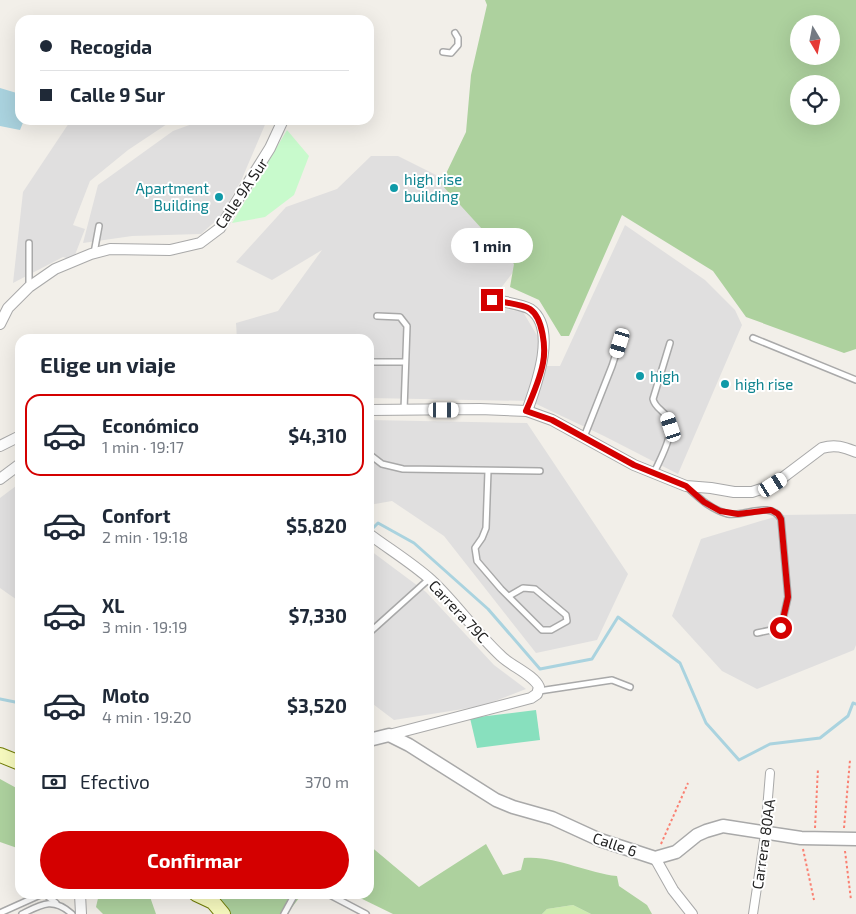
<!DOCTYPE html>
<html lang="es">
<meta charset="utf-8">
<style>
body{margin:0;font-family:"Exo 2",sans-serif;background:#f2f2f3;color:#1f2937;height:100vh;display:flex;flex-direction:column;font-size:19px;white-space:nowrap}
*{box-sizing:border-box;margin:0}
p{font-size:16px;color:#747a83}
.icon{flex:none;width:28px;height:28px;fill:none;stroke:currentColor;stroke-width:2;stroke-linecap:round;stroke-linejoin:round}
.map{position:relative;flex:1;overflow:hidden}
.details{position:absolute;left:15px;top:334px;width:359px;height:565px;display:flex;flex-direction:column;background:#fff;border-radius:15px;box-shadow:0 5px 20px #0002}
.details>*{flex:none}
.banner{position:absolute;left:15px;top:15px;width:359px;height:110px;border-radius:15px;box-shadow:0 5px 20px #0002;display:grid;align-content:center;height:110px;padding:0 25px;background:#fff}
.needle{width:32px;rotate:170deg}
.fabs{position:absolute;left:790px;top:15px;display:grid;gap:10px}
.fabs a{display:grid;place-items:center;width:50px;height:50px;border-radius:50%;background:#fff;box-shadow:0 5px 20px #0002;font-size:25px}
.end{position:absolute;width:22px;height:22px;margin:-11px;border:6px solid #d40000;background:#fff;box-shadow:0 0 0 2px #fff}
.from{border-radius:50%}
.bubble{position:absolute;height:35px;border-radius:18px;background:#fff;box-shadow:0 5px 20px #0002;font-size:16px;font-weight:700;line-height:35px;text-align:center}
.car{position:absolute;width:15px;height:30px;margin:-15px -8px;border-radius:6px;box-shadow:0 0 4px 1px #0007;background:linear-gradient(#fff 24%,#345 0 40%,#fff 0 76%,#345 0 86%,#fff 0)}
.banner b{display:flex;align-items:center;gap:18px;height:48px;font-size:19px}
.banner b+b{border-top:1px solid #e0e1e3}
.banner i{width:12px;height:12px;background:#1f2937}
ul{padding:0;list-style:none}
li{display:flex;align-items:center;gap:15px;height:82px;margin:0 10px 8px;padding:0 15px;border:2px solid transparent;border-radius:15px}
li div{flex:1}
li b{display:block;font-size:19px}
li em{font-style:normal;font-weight:700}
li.on{border-color:#d40000}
li>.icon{width:45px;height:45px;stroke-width:1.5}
h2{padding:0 25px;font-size:22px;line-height:60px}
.pay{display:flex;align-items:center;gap:12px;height:55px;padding:0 25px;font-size:19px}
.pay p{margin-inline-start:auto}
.cta{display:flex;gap:10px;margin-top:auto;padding:10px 25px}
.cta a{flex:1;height:58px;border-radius:30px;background:#d40000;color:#fff;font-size:20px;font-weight:700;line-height:58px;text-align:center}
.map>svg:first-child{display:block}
</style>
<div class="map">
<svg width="856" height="914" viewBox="0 0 856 914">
<rect width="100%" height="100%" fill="#f2efe9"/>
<g fill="#e0dfdf">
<polygon points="71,120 173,120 128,150 90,181 73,225 85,229 73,260 63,257 13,283 23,192"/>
<polygon points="203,120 267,120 241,181 220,217 201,234 132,236 83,243 98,185 173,131"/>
<polygon points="371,156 398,156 436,175 521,262 487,306 523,312 544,347 542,366 560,366 625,225 705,280 735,310 742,325 678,474 604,436 530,401 369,398 369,339 237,339 236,323 278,311 322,250 272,280 236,262 286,207 337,189"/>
<polygon points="369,420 527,423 628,574 597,640 536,653 444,536 392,501 369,505"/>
<polygon points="20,483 20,602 0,588 0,498"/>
<polygon points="856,514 856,645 854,650 757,689 722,671 672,616 701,539 781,515"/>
<polygon points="371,551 426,592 494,665 526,689 482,706 394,720 369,701 369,553"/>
</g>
<polygon fill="#cdebb0" points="573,905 591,914 542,914 547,909"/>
<g fill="#add19e" fill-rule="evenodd">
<path d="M485 0H856V349L844 353 746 317 713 271 622 215 569 336H561L539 300 510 287 514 264 441 184 466 132 471 75 487 5ZM799 24H831V56H799ZM799 84H831V116H799Z"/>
<polygon points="0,779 20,790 20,849 0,842"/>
<path d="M486 844 503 875 521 870 524 858C554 855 587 873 617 876L619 886 647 905 652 914H591L573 905 547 909 542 914H393L352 894H369V845L419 887Z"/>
<polygon points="99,894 149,894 156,914 103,914 96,907"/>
<polygon points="212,894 302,894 287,914 226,914"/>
</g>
<polygon fill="#c8facc" points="287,130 309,156 294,195 265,217 232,223"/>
<polygon fill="#88e0be" points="536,710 540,740 477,748 470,718"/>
<polygon fill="#aad3df" points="0,88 20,94 20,120 24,120 20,130 0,126"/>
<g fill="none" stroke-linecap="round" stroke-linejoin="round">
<g stroke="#aad3df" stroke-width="3">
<polyline points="369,532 378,523 414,543 488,609 540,669 592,659 618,617 680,663 706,723 739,760 770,744 820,738 848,716 853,703 856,704"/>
<polyline points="0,699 20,703"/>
</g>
<defs>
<g id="service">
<polyline points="443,52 451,53 458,45 458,38 455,33"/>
<polyline points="29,243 29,286"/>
<polyline points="94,253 99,226"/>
<polyline points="377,316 400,317 407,326 404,410"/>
<polyline points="753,338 856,380"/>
<polyline points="369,362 405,362"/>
<polyline points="584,437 612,366 623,332"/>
<polyline points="369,454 382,464 403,469 540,471"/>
<polyline points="488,471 486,528 482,538 475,548 477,561 501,589 542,630 551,630 567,621 566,615 535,589 523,588 509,596"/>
<path d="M654 473C660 459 677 431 667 417 663 410 655 408 653 399L670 343"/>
<path d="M688 488C700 499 712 510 728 514 745 517 770 500 781 519L788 597 781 628 757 633"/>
<polyline points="369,633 429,579"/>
<polyline points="539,691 612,680 630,687"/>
<polyline points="328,894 366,914"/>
<polyline points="0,913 40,895 46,895 56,903"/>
<path d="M22 914C42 904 53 897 72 914"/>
<polyline points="284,914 295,894"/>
</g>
<polyline id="pedestrian" points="753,914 765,834 770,773"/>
<g id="minor">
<path d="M492 299C502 302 522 304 530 309 558 328 536 386 527 411"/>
<polyline points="0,324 8,308 29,287 55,269 91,254 110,249 170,250 200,243 220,228 270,148 283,120"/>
<path d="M369 410 480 409 527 411 552 420 634 465 686 486 711 488 734 492H752L773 485 822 448C835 444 844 447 856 452"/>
<polyline points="0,446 20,436"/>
<polyline points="0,479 20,464"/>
<path d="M369 534C389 549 412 563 431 580 456 603 475 632 501 656 511 666 534 675 539 687L537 694 531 698 389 735"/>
<polyline points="655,858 673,890 692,914"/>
<polyline points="80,894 81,914"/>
</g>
<polyline id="tertiary" points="369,740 389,735 409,745 496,800 513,807 552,818 600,840 655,858 676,852 697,835 706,831 723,826 801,838 856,839"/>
<g id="secondary">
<polyline points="0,755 20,763"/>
<polyline points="196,894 213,902 223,914"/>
</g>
</defs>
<use href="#service" stroke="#a9a9a9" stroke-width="8"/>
<use href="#pedestrian" stroke="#a9a9a9" stroke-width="10"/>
<use href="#minor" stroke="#a9a9a9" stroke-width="12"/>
<use href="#tertiary" stroke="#a9a9a9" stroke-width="15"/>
<use href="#secondary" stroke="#707d05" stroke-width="16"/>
<g stroke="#fa8072" stroke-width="2" stroke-dasharray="2.5 2.5" stroke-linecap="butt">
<polyline points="815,828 818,768"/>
<polyline points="844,828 850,760"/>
<polyline points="661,844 688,783"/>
<polyline points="803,849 814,900"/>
<polyline points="845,851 851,900"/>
</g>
<use href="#service" stroke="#fff" stroke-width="5"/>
<use href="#pedestrian" stroke="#fff" stroke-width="8"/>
<use href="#minor" stroke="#fff" stroke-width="10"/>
<use href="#tertiary" stroke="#fff" stroke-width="12"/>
<use href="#secondary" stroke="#f7fabf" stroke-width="14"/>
</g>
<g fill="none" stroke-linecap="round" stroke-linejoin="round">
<path stroke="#d40000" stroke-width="6" d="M492 300C501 302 522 304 530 309 543 318 546 348 543 363 540 379 533 395 526 411L552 420 634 465 686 486 704 502 720 511 738 514 771 510 778 514 781 519 788 597 781 628"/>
</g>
<g fill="#0f9aa8" stroke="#fff" stroke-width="2">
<circle cx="394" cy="188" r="5"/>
<circle cx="219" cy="197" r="5"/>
<circle cx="640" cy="376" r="5"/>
<circle cx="725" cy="384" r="5"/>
</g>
<g text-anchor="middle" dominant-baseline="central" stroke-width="4" stroke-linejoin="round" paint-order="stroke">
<g font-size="15" fill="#0d838f" stroke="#fff" text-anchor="start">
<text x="404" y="179">high rise<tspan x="404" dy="17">building</tspan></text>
<text x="209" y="188" text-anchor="end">Apartment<tspan x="209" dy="17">Building</tspan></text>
<text x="650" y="376">high</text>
<text x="735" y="384">high rise</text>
</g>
<g font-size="15" fill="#222" stroke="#fff">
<text transform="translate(241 193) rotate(-56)">Calle 9A Sur</text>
<text transform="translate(459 611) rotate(47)">Carrera 79C</text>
<text transform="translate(615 844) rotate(19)">Calle 6</text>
<text transform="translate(763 844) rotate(-82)">Carrera 80AA</text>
</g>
</g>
</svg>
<div class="fabs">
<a><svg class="needle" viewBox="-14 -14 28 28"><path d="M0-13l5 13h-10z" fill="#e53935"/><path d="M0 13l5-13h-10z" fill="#747a83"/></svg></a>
<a><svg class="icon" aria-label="locate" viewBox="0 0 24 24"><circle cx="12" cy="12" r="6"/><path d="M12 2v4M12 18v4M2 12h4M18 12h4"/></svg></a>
</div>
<i class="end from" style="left:781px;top:628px"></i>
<i class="end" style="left:492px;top:300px"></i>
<div class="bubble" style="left:451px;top:228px;width:82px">1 min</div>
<i class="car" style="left:620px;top:343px;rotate:197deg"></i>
<i class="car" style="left:444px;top:410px;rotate:90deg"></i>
<i class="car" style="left:671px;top:427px;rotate:342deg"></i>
<i class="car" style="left:773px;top:485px;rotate:58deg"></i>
<div class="banner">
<b><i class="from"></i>Recogida</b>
<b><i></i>Calle 9 Sur</b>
</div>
<section class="details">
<h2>Elige un viaje</h2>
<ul>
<li class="on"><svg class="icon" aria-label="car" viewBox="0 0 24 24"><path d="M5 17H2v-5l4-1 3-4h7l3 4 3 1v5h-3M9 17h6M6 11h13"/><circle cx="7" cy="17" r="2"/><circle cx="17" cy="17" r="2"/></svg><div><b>Económico</b><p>1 min · 19:17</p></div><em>$4,310</em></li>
<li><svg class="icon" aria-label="car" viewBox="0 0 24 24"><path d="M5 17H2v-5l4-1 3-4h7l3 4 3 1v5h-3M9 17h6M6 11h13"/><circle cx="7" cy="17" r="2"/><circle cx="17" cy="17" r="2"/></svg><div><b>Confort</b><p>2 min · 19:18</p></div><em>$5,820</em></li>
<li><svg class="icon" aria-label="car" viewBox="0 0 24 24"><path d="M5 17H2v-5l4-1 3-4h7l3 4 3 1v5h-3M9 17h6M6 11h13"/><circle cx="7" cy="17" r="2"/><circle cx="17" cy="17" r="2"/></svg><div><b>XL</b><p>3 min · 19:19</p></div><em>$7,330</em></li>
<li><svg class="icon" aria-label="car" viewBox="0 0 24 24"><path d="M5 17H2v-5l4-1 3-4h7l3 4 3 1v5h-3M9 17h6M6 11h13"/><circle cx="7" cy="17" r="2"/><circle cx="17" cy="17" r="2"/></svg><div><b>Moto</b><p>4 min · 19:20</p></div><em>$3,520</em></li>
</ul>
<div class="pay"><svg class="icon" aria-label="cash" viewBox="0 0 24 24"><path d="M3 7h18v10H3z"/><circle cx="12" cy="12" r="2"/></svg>Efectivo<p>370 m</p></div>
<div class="cta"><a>Confirmar</a></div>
</section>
</div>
